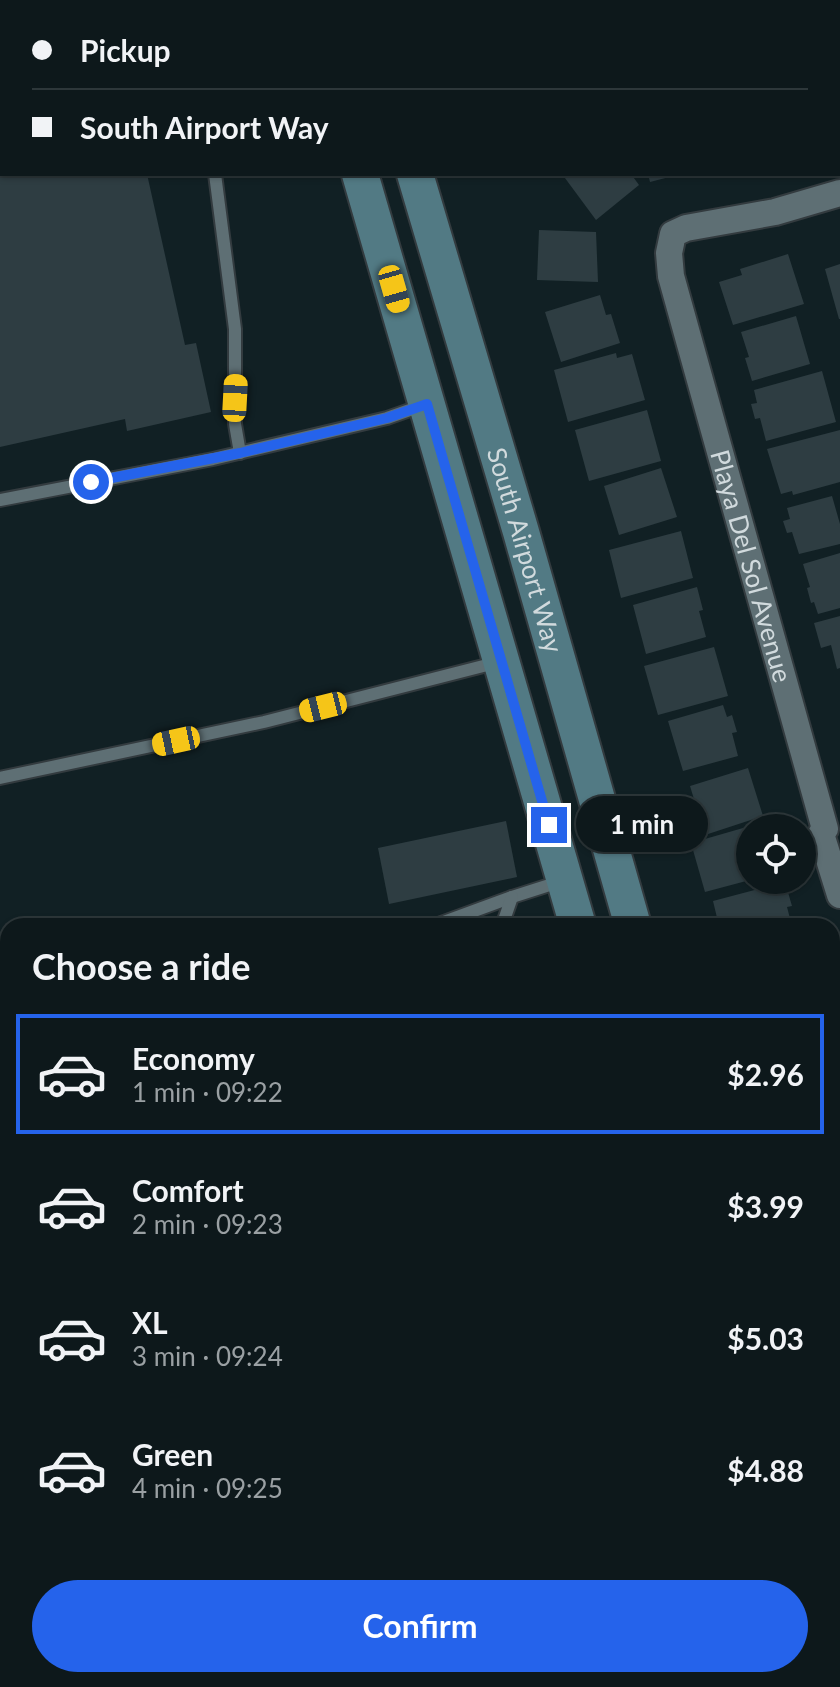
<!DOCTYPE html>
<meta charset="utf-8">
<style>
body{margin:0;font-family:Lato,sans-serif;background:#162124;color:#f1f3f6;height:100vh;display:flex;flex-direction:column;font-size:30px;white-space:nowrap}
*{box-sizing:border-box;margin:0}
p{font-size:26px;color:#9aa0a3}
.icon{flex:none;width:44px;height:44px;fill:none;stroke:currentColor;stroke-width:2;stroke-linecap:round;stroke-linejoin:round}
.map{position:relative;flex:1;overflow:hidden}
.details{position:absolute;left:0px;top:918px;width:840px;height:770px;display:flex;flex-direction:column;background:#0d181b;border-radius:24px 24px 0 0;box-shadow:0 2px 6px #0004,0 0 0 2px #2d373a}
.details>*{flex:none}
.top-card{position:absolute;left:0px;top:0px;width:840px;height:176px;box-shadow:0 2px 6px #0004,0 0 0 2px #2d373a;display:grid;align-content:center;height:176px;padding:0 32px;background:#0d181b}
.tools{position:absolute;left:736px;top:814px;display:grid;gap:16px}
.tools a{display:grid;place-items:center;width:80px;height:80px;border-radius:50%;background:#0d181b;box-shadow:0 2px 6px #0004,0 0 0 2px #2d373a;font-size:40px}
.end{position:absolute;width:36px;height:36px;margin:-18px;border:10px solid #2563eb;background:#fff;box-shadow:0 0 0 4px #fff}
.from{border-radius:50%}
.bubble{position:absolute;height:56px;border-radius:28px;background:#0d181b;box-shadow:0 2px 6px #0004,0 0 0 2px #2d373a;font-size:26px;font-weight:700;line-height:56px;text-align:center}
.car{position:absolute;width:24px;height:48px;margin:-24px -12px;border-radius:10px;box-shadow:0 0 6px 2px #0007;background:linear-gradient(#f5c518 24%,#345 0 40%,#f5c518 0 76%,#345 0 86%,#f5c518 0)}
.top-card b{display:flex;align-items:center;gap:28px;height:76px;font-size:30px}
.top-card b+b{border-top:2px solid #2d373a}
.top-card i{width:20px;height:20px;background:#f1f3f6}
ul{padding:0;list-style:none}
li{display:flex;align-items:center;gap:24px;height:120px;margin:0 16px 12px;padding:0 16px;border:4px solid transparent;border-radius:0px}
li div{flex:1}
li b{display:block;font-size:30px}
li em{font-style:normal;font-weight:700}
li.active{border-color:#2563eb}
li>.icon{width:72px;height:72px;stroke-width:1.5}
h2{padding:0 32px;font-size:36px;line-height:96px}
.primary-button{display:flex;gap:16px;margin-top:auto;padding:16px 32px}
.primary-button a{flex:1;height:92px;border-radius:48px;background:#2563eb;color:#fff;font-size:32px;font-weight:700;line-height:92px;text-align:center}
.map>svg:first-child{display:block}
</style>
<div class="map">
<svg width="840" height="1687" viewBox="0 0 840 1687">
<rect width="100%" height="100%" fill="#112024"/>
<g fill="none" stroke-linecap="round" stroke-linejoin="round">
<g stroke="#61300e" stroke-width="8">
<polyline points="832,1277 840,1274"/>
<polyline points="0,1592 8,1590"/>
</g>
</g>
<g fill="#2e3d42">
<polygon points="0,174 147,174 185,345 196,343 211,412 127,431 125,419 0,447"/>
<polygon points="562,174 631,174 639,185 596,220"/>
<polygon points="648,174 677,174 677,175 650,182"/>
<polygon points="539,230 596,232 598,282 537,280"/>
<polygon points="788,254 804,304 733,325 719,282 742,275 740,269"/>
<polygon points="840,264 840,319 839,319 825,269"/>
<polygon points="600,295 606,315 611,314 620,343 561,362 545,312"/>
<polygon points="796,316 810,364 752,381 745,358 749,357 741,332"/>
<polygon points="616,353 617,358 632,354 645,400 568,422 554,370"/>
<polygon points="822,371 836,422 766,441 760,418 755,419 751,404 757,403 754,390"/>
<polygon points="647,410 661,461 589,481 575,430"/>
<polygon points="840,430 840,482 793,495 792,491 781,494 767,449"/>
<polygon points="661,468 677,517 619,535 604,486"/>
<polygon points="832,496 840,524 840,544 799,554 792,532 787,533 783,521 790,519 787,508"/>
<polygon points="681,531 693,578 621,598 609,550"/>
<polygon points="840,553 840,608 818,614 814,602 811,603 807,588 810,587 803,564"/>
<polygon points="697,587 703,610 699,611 706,637 646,654 633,605"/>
<polygon points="840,616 840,668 837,669 831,645 821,648 814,623"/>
<polygon points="714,647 728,696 658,715 644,666"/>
<polygon points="723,705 727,717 732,715 737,732 732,733 738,756 683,771 668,721"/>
<polygon points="748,768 763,816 705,835 690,786"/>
<polygon points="506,821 517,877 389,904 378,848"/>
<polygon points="750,826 750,880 705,892 691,843"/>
<polygon points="785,882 792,906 787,907 792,926 719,926 713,901"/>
<polygon points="836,1063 840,1078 840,1111 832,1113 832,1064"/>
<polygon points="840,1122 840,1180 832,1182 832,1125"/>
<polygon points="139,1680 227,1680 227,1681 207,1687 141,1687"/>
</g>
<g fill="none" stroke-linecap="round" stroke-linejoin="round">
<defs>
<g id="lane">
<polyline points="174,0 175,2"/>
<polyline points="215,174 235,329 235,424 240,453"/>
<polyline points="0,500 213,459 387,418 424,405"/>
<polyline points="0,778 264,722 499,662"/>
<polyline points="433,926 512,897 562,881"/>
<polyline points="502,926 512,897"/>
</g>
<g id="street">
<polyline points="831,0 831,2"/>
<polyline points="838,25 840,31"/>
<path id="s1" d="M840 193 775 212 686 228 673 234 669 253 671 276 825 829 821 834 840 895"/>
</g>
<g id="secondary">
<polyline points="313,0 313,2"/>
<polyline points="364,0 365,2"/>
<polyline points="360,174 578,926"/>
<path id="s2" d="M415 174 521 532 633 926"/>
<polyline points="832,1536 840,1557"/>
<polyline points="822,1680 824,1687"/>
</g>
</defs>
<use href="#lane" stroke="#333b3f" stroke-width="16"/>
<use href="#street" stroke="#333b3f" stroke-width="30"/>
<use href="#secondary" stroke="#333b3f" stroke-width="40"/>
<g stroke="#4d5a5e" stroke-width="5" stroke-dasharray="2 6" stroke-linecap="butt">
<polyline points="832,1222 840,1221"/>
<polyline points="832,1337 840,1334"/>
<polyline points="0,1632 8,1631"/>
</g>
<use href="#lane" stroke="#5e6f74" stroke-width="12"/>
<use href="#street" stroke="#5e6f74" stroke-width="26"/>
<use href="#secondary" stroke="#527a84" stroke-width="36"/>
</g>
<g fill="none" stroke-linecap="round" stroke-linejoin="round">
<polyline stroke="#2563eb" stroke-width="10" points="91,482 240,453 387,418 427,404 549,825"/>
</g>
<g text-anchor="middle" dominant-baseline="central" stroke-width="8" stroke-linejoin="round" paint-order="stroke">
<g font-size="26" fill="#d1dadd" stroke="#04080a">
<text stroke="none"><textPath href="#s2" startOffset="392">South Airport Way</textPath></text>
<text stroke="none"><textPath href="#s1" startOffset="516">Playa Del Sol Avenue</textPath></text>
</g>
</g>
</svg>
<div class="tools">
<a><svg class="icon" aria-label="locate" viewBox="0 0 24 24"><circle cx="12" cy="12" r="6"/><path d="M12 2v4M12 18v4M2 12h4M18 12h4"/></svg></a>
</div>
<i class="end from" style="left:91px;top:482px"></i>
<i class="end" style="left:549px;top:825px"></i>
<div class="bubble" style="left:576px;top:796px;width:132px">1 min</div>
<i class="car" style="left:394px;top:289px;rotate:164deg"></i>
<i class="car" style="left:235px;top:398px;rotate:3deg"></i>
<i class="car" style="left:323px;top:707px;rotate:256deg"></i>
<i class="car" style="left:176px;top:741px;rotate:258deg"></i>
<div class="top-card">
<b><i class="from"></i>Pickup</b>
<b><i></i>South Airport Way</b>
</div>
<section class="details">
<h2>Choose a ride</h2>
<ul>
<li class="active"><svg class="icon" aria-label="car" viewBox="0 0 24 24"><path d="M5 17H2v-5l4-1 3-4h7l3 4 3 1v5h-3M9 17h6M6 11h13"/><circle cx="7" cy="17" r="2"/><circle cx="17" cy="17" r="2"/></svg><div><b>Economy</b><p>1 min · 09:22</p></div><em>$2.96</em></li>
<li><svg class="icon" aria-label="car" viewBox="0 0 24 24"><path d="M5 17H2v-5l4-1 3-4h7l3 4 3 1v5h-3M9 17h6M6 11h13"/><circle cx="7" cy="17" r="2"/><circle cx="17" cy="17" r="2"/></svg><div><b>Comfort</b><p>2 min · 09:23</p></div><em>$3.99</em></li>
<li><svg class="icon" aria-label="car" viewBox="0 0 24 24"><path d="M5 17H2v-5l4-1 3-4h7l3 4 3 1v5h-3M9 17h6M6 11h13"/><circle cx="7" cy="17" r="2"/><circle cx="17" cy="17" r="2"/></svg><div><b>XL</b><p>3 min · 09:24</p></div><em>$5.03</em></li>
<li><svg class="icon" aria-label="car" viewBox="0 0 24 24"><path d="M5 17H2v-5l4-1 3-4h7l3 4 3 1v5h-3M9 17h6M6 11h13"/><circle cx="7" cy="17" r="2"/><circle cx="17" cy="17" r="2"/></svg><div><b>Green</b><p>4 min · 09:25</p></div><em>$4.88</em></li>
</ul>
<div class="primary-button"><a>Confirm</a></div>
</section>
</div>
